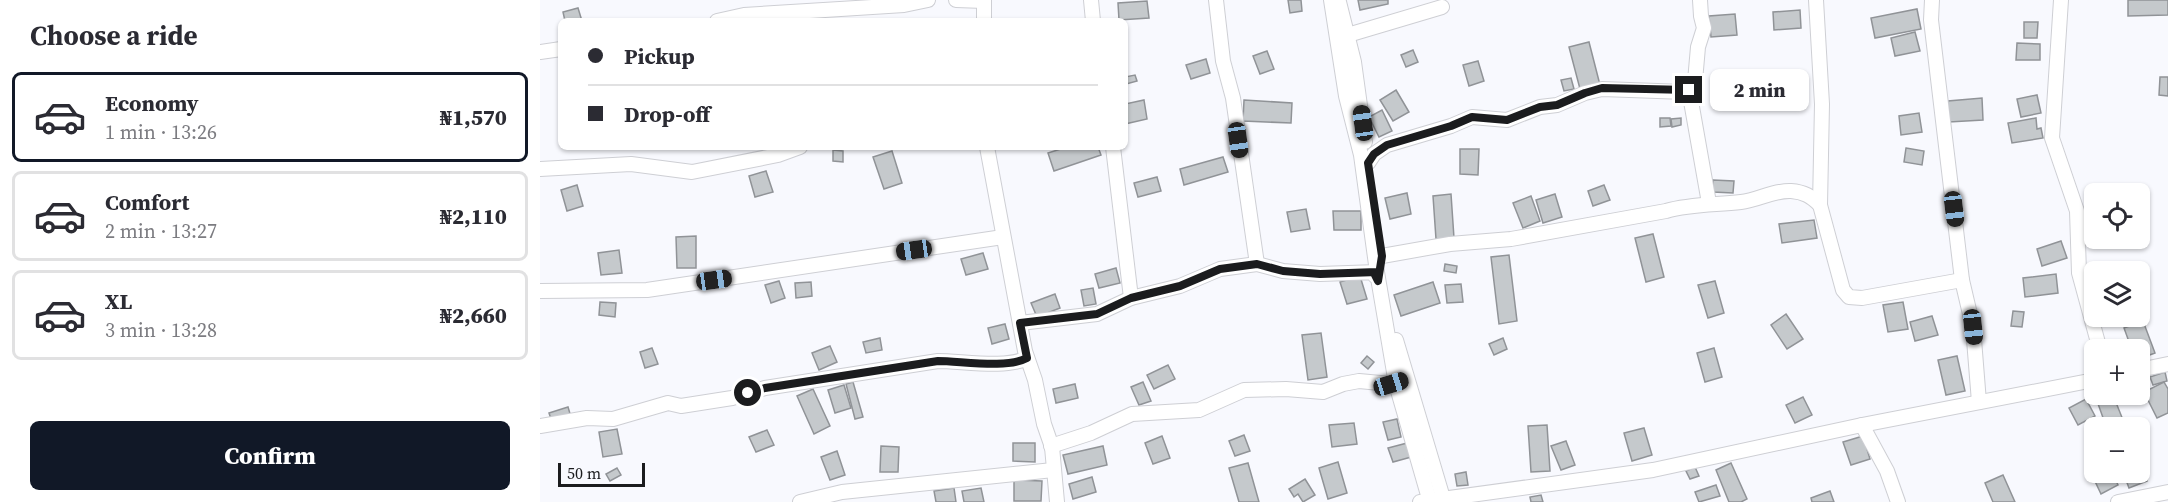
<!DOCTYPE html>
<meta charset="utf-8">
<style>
body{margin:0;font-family:"Source Serif 4",serif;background:#f7f7f7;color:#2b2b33;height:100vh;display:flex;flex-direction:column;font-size:22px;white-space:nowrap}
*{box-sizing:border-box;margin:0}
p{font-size:20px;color:#7c7c81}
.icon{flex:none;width:33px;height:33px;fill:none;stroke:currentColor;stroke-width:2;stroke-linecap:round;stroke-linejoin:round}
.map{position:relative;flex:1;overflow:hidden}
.drawer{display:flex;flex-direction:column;background:#fff;width:540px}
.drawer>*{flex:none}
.banner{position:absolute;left:18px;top:18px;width:570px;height:132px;border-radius:9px;box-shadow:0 2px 4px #0004;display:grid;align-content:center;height:132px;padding:0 30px;background:#fff}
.tools{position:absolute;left:1544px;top:183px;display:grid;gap:12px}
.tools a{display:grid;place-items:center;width:66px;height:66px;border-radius:9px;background:#fff;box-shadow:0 2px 4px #0004;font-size:30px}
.scale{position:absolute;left:18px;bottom:15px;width:87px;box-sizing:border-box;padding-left:6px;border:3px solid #1b1c1e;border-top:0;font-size:16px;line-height:21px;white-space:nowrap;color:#1b1c1e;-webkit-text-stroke:4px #f8f9fe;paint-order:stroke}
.end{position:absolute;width:27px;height:27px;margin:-14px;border:8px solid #1b1c1e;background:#fff;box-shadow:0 0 0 3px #fff}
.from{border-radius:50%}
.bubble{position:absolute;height:42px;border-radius:9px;background:#fff;box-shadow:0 2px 4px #0004;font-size:20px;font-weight:800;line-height:42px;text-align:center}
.car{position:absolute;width:18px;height:36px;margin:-18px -9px;border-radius:8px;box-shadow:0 0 4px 2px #0007;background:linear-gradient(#222 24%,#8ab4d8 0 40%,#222 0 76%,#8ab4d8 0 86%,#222 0)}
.banner b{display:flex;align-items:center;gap:21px;height:57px;font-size:22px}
.banner b+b{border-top:2px solid #e1e1e2}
.banner i{width:15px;height:15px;background:#2b2b33}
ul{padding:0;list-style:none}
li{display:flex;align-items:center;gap:18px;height:90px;margin:0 12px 9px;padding:0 18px;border:3px solid #e1e1e2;border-radius:9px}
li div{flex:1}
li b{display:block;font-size:22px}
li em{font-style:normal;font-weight:800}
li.selected{border-color:#111827}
li>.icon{width:54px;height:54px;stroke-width:1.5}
h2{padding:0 30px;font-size:27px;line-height:72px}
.button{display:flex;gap:12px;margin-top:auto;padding:12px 30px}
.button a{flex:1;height:69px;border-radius:9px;background:#111827;color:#fff;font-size:24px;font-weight:800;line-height:69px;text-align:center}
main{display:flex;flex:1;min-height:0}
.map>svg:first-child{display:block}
</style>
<main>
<section class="drawer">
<h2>Choose a ride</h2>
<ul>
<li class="selected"><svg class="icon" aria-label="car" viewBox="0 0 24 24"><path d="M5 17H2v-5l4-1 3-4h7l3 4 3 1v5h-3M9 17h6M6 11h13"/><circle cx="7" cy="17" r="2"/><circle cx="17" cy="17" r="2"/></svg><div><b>Economy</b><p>1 min · 13:26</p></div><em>₦1,570</em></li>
<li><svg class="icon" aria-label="car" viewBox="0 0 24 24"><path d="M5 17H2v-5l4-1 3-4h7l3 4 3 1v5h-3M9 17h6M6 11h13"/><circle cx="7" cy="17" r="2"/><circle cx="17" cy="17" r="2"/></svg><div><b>Comfort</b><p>2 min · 13:27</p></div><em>₦2,110</em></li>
<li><svg class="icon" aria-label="car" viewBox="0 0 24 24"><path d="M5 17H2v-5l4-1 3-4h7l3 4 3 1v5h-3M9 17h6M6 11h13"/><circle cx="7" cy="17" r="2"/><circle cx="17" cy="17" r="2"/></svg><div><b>XL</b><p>3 min · 13:28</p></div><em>₦2,660</em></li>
</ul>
<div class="button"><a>Confirm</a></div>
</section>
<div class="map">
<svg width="1628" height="502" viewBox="0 0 1628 502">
<rect width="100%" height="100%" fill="#f8f9fe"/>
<g fill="#c5c9cc" stroke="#909397" stroke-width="1.5">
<polygon points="748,0 761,0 762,11 750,13"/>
<polygon points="818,0 848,0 848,4 820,10"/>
<polygon points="1588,0 1628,0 1628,15 1588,16"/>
<polygon points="607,1 609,18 579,20 578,3"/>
<polygon points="38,8 42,21 25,21 23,12"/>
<polygon points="1377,9 1381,29 1335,38 1331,18"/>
<polygon points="1260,10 1261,28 1234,30 1233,12"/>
<polygon points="1195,14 1197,35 1171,37 1169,16"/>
<polygon points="1484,22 1498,22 1497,38 1484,38"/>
<polygon points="1375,32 1380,51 1355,56 1351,38"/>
<polygon points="1049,42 1060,85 1040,89 1029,47"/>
<polygon points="1477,43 1500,44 1500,60 1476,60"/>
<polygon points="873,50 878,62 866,67 861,55"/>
<polygon points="727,51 734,69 720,74 713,56"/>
<polygon points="666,59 670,73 651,79 646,65"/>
<polygon points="938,61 944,81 929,86 923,65"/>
<polygon points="595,75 597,81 586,84 585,88 585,77"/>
<polygon points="1620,77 1628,77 1628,96 1619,95"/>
<polygon points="1031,78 1034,89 1024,91 1021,80"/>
<polygon points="856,90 869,112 853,121 840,100"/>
<polygon points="1497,95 1501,113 1481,117 1477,99"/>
<polygon points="1442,98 1443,120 1409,122 1408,101"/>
<polygon points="604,100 607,119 585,124 585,104"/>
<polygon points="704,100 752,103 751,123 703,121"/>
<polygon points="842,110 852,131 839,137 829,117"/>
<polygon points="1379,113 1382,132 1361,135 1359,116"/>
<polygon points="1120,118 1130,118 1131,126 1120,127"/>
<polygon points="1141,118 1141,125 1132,127 1131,119"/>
<polygon points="1496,118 1497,129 1501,128 1503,138 1472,143 1468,123"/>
<polygon points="527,147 558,147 561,155 514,171 508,153"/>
<polygon points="1366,148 1384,151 1382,165 1364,162"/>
<polygon points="920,149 939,149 938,175 920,174"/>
<polygon points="293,150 303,151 303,162 293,161"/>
<polygon points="352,151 362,183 344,189 333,157"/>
<polygon points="683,157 688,172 644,185 640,169"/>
<polygon points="226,171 233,192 215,197 209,176"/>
<polygon points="617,177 621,191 598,197 594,183"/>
<polygon points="1173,180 1194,181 1193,193 1173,192"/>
<polygon points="1588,184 1591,194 1568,194 1567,190"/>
<polygon points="37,185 43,206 27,211 21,190"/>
<polygon points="1064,185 1070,200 1053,206 1048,191"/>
<polygon points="867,193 871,214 850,219 845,198"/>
<polygon points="911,194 914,238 896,239 893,196"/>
<polygon points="1015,194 1022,217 1003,223 996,200"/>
<polygon points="991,196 1000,221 983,228 973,203"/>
<polygon points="766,209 770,229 751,232 747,212"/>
<polygon points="793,211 821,211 821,230 794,230"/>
<polygon points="1274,220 1277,238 1242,243 1239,224"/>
<polygon points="1113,234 1124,277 1106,282 1095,238"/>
<polygon points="156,236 156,268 137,268 136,237"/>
<polygon points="1521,241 1527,258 1502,266 1497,249"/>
<polygon points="79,250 82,273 61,275 58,253"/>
<polygon points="443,253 448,269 426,275 421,259"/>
<polygon points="969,255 977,321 959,324 951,257"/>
<polygon points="905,264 917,266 916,273 904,271"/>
<polygon points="576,268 580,283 559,288 555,274"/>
<polygon points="1516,274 1518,293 1485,297 1483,278"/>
<polygon points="820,276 827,299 807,304 800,282"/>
<polygon points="239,281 245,298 231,303 225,285"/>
<polygon points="1175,281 1184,313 1168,318 1158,285"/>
<polygon points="271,282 272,296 256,298 255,283"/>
<polygon points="893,282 900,303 861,316 854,295"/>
<polygon points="921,284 923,302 907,303 905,285"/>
<polygon points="553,288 556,304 544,306 541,290"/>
<polygon points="515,294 520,308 497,317 491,303"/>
<polygon points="60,302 76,303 75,317 59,315"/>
<polygon points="1363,302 1368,329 1348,332 1343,305"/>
<polygon points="1473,311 1484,312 1482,327 1471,326"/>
<polygon points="1246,314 1263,339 1247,349 1231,325"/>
<polygon points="1392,316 1398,335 1375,341 1370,322"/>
<polygon points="1603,321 1615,353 1599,359 1599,350 1592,350 1584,328"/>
<polygon points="465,324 469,339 452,344 448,328"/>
<polygon points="781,333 787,377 768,380 762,335"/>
<polygon points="340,338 342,350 326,353 323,342"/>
<polygon points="963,338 967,349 954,355 949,344"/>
<polygon points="290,346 297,362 279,370 272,353"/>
<polygon points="112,348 118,364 105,368 100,352"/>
<polygon points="1174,348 1182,377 1165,382 1157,353"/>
<polygon points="827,356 834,362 828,369 821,363"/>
<polygon points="1417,356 1425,391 1406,395 1398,360"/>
<polygon points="628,365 635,379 614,389 607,375"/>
<polygon points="1625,372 1627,381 1613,385 1610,377"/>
<polygon points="313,382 323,417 315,419 306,384"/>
<polygon points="603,382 611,401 599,405 591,387"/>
<polygon points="1624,382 1628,389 1628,413 1617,418 1604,392"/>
<polygon points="535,384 538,398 516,403 513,389"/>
<polygon points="304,385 311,408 295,413 288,390"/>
<polygon points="273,389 290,426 274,434 257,396"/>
<polygon points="1573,395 1583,420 1566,426 1557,401"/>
<polygon points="1263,397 1272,415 1255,423 1246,405"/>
<polygon points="1546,399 1555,416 1538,425 1529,408"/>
<polygon points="28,407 31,417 12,422 9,413"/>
<polygon points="857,419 861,437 848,440 843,422"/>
<polygon points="814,423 817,444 792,447 789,425"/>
<polygon points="1007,425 1010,471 991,472 988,426"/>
<polygon points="1104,428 1112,455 1092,461 1084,433"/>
<polygon points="77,429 82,454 63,457 59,432"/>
<polygon points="227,430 234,445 216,452 209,437"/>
<polygon points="704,435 710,451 695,456 689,441"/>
<polygon points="622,436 630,458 613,464 605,443"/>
<polygon points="1323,436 1330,459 1311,465 1303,442"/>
<polygon points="1026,441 1035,465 1021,470 1011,446"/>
<polygon points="871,442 875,456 853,462 848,448"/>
<polygon points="473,443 495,443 495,462 473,461"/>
<polygon points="341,446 359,447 358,472 340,472"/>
<polygon points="563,446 567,465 528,474 523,455"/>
<polygon points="297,451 305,475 290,480 281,457"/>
<polygon points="1599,459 1607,481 1589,488 1583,472 1599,472"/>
<polygon points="798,462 807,493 788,499 779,468"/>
<polygon points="708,463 719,502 699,502 689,468"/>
<polygon points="1191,463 1207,499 1201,502 1189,502 1176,470"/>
<polygon points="1155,467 1159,476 1150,479 1146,471"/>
<polygon points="77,468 81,475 70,481 66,474"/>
<polygon points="926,472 928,485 917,486 915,474"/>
<polygon points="1562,472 1572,472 1578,485 1561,494 1553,477"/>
<polygon points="1463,475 1475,502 1453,502 1445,483"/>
<polygon points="552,477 556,492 533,499 529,484"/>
<polygon points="765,479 775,495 763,502 758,494 754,497 749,489"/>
<polygon points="474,480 502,481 501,501 474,501"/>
<polygon points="1176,485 1180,496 1159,502 1155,492"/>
<polygon points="414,488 416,502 396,502 394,491"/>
<polygon points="441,488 444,502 424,502 422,491"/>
<polygon points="1290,491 1294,502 1272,502 1271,498"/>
<polygon points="1001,495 1003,502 991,502 990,497"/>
</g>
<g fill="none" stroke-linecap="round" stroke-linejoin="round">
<defs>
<g id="minor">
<polyline points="416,0 444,1"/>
<polyline points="444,0 444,21"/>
<polyline points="551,0 553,21"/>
<polyline points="676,0 683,61 693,98 717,264"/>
<polyline points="791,0 806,96 821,155 837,272 856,384 890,502"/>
<polyline points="1276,0 1282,104 1280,205 1303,290 1309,297 1322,298 1422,280"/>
<polyline points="1392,0 1391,20 1422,280 1433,327 1439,402"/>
<polyline points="1521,0 1512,138 1537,211 1539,273 1560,350"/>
<polyline points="799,2 814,62 825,142"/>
<polyline points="177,21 204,15 364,5 388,0"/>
<polyline points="801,37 902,7"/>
<polyline points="0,52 21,49"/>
<polyline points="1149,90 1169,203"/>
<polyline points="447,147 485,351 495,380 504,424 512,447 517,502"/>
<polyline points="573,147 591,298"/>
<polyline points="828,163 834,154 847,145 911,126 932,117 967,120 1000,107 1017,105 1045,93 1062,89 1145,92 1152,89 1155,81 1158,47 1164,28 1161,16 1160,0"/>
<polyline points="0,169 91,164 152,172 238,155 260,147"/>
<path d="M842 256 910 244 971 239 1126 211C1151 204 1175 205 1201 202 1218 200 1234 190 1251 191 1264 192 1271 196 1280 205"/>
<polyline points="0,291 107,290 463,237"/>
<polyline points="480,323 557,314 591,298 640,286 680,269 717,264 743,271 780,274 837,272 834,273 835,276"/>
<polyline points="856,340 903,498"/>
<polyline points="1599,370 1628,364"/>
<polyline points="1322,425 1347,471 1358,502"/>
<path d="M0 426 47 418 73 419 128 403 141 406 192 398 225 388 398 361C422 361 467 369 487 358"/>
<polyline points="511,446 551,433 592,414 659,410 704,390 746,389 783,392 803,384 819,381 851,384 862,381"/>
<polyline points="260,502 302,492 513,470"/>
<polyline points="880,502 1113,470 1322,425 1554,380"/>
<polyline points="1578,502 1628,492"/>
</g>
</defs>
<use href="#minor" stroke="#cecfd4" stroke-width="16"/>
<use href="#minor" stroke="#fff" stroke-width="14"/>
</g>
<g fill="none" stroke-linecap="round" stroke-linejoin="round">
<path stroke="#1b1c1e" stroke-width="8" d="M208 393 225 388 398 361C421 361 467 369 487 358L480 323 557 314 591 298 640 286 680 269 717 264 743 271 780 274 837 272 834 273 838 281 842 256 828 163 834 154 847 145 911 126 932 117 967 120 1000 107 1017 105 1045 93 1062 88 1149 90"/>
</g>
</svg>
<div class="tools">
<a><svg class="icon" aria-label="locate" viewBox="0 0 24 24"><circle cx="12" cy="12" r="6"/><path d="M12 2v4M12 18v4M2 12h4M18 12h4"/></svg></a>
<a><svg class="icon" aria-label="layers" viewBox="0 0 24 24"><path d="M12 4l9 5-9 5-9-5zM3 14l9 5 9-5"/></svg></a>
<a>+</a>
<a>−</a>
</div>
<div class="scale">50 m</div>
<i class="end from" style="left:208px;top:393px"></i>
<i class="end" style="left:1149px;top:90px"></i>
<div class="bubble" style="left:1170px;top:69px;width:99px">2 min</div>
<i class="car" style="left:823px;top:123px;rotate:352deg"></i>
<i class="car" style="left:698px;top:140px;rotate:172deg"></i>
<i class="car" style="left:1414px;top:209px;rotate:173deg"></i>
<i class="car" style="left:374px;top:250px;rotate:262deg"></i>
<i class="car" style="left:174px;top:280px;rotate:82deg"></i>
<i class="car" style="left:1433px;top:327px;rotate:174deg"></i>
<i class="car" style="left:851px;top:384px;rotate:73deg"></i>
<div class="banner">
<b><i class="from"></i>Pickup</b>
<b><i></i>Drop-off</b>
</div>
</div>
</main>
